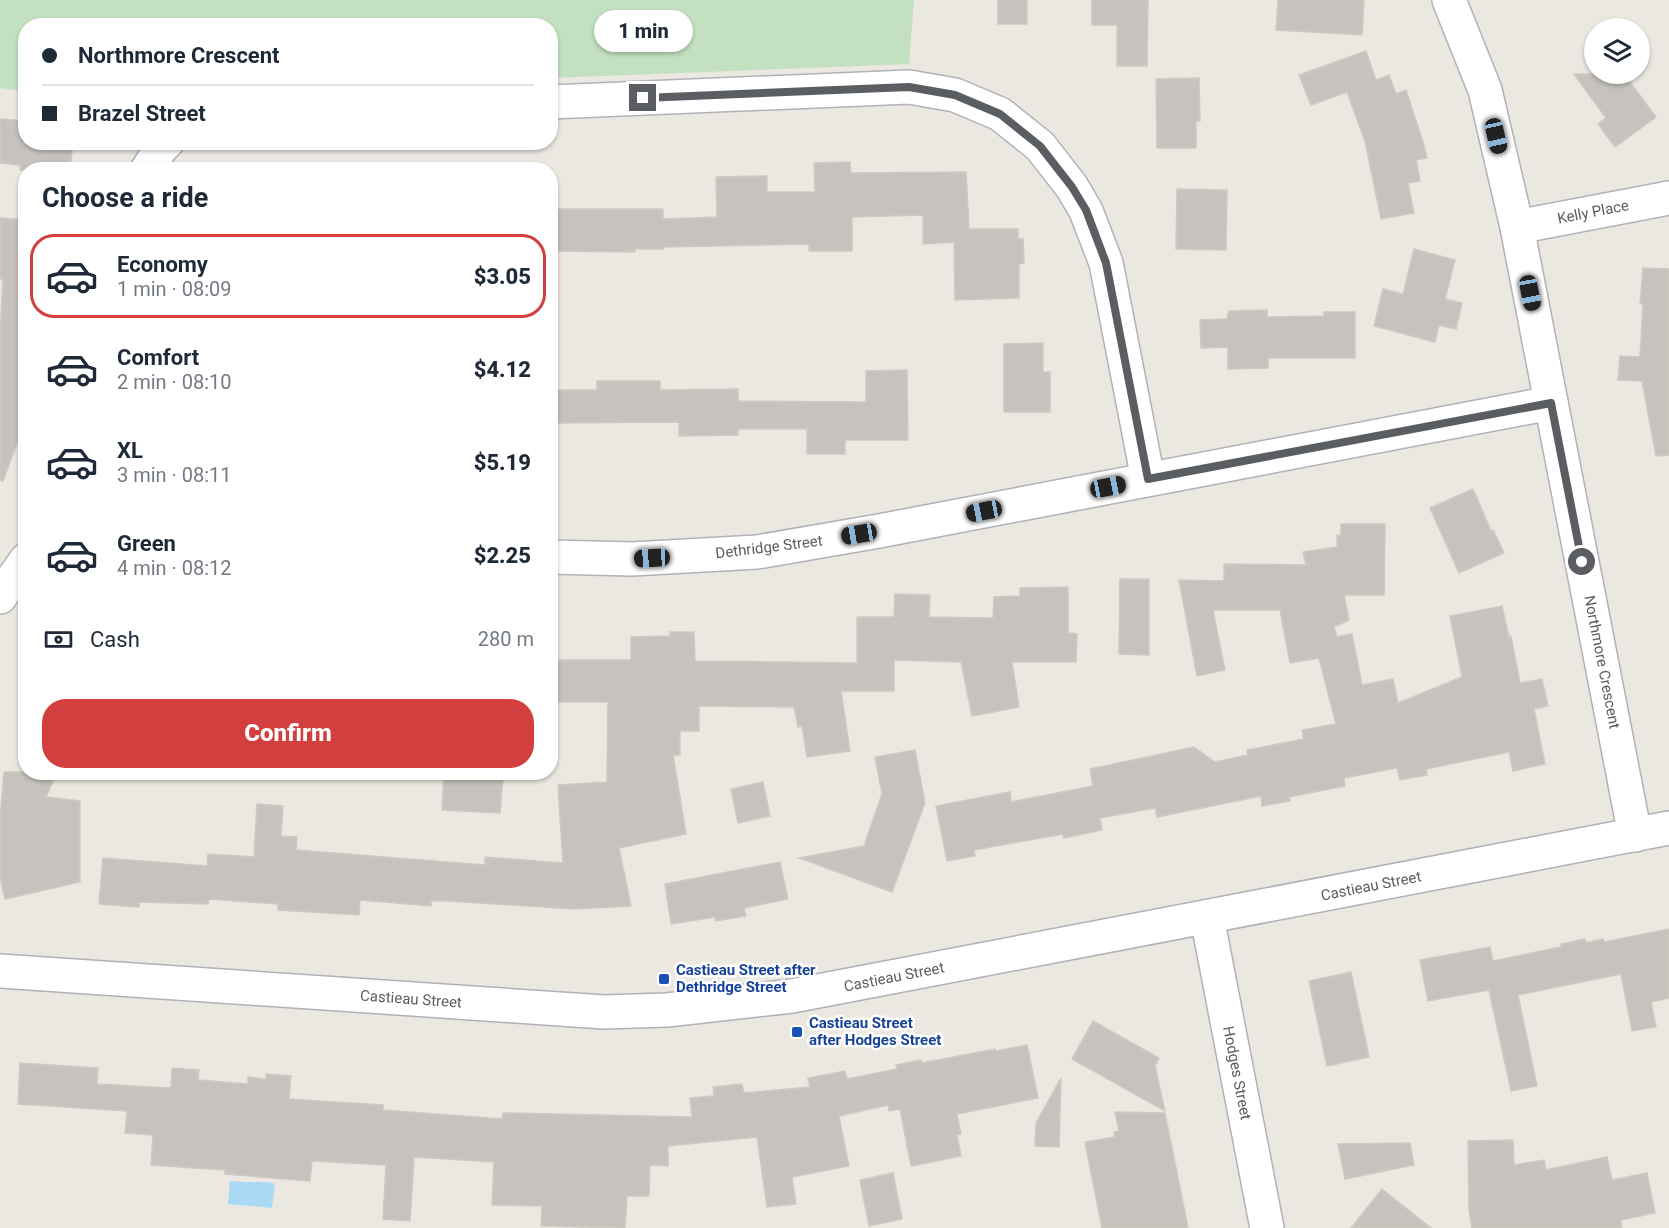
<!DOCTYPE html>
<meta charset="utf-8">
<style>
body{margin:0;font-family:Roboto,sans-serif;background:#f2f2f3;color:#1f2937;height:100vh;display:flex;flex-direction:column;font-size:22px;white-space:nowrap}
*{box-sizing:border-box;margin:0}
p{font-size:20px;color:#747a83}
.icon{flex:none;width:33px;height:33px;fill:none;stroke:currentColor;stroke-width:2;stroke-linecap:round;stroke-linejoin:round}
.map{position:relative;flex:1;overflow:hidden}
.sheet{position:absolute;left:18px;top:162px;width:540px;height:618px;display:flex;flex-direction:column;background:#fff;border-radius:24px;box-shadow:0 2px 4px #0004}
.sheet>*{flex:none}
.top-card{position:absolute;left:18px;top:18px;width:540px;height:132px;border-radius:24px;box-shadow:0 2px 4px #0004;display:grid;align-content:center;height:132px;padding:0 24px;background:#fff}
.controls{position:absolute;left:1584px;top:18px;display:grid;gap:12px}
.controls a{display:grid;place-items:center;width:66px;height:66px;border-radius:50%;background:#fff;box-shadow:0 2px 4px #0004;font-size:30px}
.end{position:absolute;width:27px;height:27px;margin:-14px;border:8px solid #5a5d61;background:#fff;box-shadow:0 0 0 3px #fff}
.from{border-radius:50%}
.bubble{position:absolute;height:42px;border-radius:21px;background:#fff;box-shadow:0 2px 4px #0004;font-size:20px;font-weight:800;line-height:42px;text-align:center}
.car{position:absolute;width:18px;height:36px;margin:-18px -9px;border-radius:8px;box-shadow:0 0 4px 2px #0007;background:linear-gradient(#222 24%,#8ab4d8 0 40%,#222 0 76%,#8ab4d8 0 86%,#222 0)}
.top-card b{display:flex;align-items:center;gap:21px;height:57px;font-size:22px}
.top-card b+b{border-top:2px solid #e0e1e3}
.top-card i{width:15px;height:15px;background:#1f2937}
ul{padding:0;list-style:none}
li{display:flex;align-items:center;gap:18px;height:84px;margin:0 12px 9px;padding:0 12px;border:3px solid transparent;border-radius:24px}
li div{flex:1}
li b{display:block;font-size:22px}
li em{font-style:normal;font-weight:800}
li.on{border-color:#d33f3f}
li>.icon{width:54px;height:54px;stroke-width:1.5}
h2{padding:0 24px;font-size:27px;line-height:72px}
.pay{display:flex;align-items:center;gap:15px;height:66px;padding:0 24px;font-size:22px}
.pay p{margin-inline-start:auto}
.button{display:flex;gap:12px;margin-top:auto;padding:12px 24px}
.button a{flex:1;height:69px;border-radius:24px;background:#d33f3f;color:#fff;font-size:24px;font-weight:800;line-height:69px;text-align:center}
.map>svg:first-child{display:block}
</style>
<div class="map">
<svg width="1669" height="1228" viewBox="0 0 1669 1228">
<rect width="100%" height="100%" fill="#ebe8e2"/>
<polygon fill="#c3e0c1" points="0,0 914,0 909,64 551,78 550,26 26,26 25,91 0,88"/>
<path fill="#a9d9f4" d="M230 1181C246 1183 260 1181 275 1183L272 1208 228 1204Z"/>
<g fill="#c6c3be" stroke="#cfc9c1" stroke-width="1.5">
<rect x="998" y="0" width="29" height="24"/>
<polygon points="1092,0 1148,0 1147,66 1117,66 1117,25 1092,25"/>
<polygon points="1278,0 1364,0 1362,35 1276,30"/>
<polygon points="1366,51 1376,80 1389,75 1396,94 1406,90 1423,142 1427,158 1416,160 1420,181 1408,183 1414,213 1381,219 1365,141 1347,92 1311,105 1299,75"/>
<polygon points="1574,74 1624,74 1656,117 1615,147 1598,124 1606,118"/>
<polygon points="1199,78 1200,121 1196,121 1196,148 1157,148 1156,79"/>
<polygon points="0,119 26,121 26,142 73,142 70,170 20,170 20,165 0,163"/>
<polygon points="850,162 851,173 966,172 969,229 1018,229 1018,239 1023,239 1024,263 1019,264 1019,298 955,300 954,242 923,244 923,215 852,217 852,251 809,251 809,244 663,247 663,249 635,249 635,252 550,251 550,209 663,209 663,219 717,217 716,177 767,176 767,192 815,192 814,163"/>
<polygon points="1177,189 1227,190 1226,250 1176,249"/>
<polygon points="0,218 26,220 26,419 3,481 0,480 0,334 3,279 0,279"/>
<polygon points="1414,249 1455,260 1445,299 1462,303 1456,329 1439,325 1435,342 1374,326 1383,289 1403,294"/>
<polygon points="1643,268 1669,269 1669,455 1656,456 1642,381 1618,380 1620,356 1640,357 1643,304 1640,304"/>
<polygon points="1267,310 1267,317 1324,316 1324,312 1355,312 1355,358 1268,358 1268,368 1228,369 1228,347 1201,348 1200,320 1227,319 1229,311"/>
<polygon points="1043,343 1043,372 1050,372 1050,412 1004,412 1004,344"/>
<polygon points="907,370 908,440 845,440 845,454 807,454 807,429 738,429 738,435 679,436 679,422 550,423 550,390 597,390 597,381 660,381 660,390 738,389 738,401 866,402 866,371"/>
<polygon points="1473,489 1491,531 1493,530 1504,553 1459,573 1430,508"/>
<polygon points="1341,524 1385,524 1384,595 1344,595 1349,620 1334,627 1337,637 1352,634 1362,685 1393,679 1398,703 1462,677 1450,616 1502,606 1509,637 1511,636 1520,683 1542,679 1548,706 1534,709 1545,764 1513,771 1509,752 1426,769 1427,775 1400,780 1397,768 1344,778 1345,786 1289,797 1290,801 1262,806 1261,796 1157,817 1155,808 1100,818 1102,830 1064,838 1063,834 974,850 975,856 947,861 936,806 1010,792 1011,802 1093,786 1090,769 1194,747 1215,762 1248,755 1247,750 1304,739 1302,730 1336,724 1319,658 1290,663 1280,610 1213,610 1225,670 1197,676 1179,580 1224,581 1224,564 1306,565 1303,552 1337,547 1337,535 1341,535"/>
<polygon points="1120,579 1149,579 1149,655 1119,654"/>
<polygon points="1068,587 1068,633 1077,634 1076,662 1012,662 1019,707 972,716 961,662 894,660 894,691 841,691 850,751 807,757 802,726 798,727 794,707 699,706 699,731 680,731 680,755 673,755 686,834 619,848 631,906 573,909 448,901 431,901 431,906 360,900 359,915 278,910 278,904 209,899 208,904 139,902 139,907 99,904 103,858 207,866 208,854 254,857 257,804 283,806 281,836 297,837 296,850 485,865 485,857 563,863 558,785 607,782 608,702 550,702 550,660 631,660 631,637 670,636 670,632 694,632 695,661 857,663 857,617 894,617 895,594 930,595 929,617 993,618 994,597 1020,596 1020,588"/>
<polygon points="915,750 925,803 892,892 799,858 864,846 882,794 875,757"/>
<polygon points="4,772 57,772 46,797 80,801 80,882 5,899 0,876 0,819"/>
<polygon points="444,774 503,778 500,813 442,810"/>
<polygon points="763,782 770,816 738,823 731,789"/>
<polygon points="780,862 788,899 744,908 746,916 716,921 715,917 671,924 665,884"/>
<polygon points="1669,929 1669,998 1651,1002 1656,1027 1632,1031 1621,974 1518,995 1537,1086 1511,1091 1489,990 1428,1001 1420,960 1490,947 1493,961 1561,947 1561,944 1585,939 1586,943 1603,939 1604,942"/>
<polygon points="1351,972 1369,1057 1327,1066 1309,981"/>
<polygon points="1093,1021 1159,1058 1155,1066 1165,1111 1072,1059"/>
<polygon points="1027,1045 1038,1098 957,1114 961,1134 957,1135 961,1156 911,1166 900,1109 889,1111 888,1105 839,1116 849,1166 792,1177 796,1204 767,1207 757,1137 668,1146 668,1166 650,1165 649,1196 627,1196 625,1228 541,1226 542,1206 492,1205 494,1162 414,1157 410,1221 383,1219 386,1165 312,1161 310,1181 225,1174 225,1170 151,1165 153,1135 125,1133 127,1111 18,1104 20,1063 98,1068 97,1084 171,1088 172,1068 199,1070 198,1080 248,1084 248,1077 266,1079 266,1074 291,1076 289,1099 383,1105 383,1110 502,1119 503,1113 692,1117 690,1098 714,1096 713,1087 742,1084 744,1093 810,1087 808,1078 845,1071 847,1079 897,1069 896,1065 921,1060 922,1063 995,1049 996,1051"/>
<polygon points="1061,1078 1059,1147 1035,1146 1036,1123"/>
<polygon points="1115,1112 1165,1113 1188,1228 1102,1228 1085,1142 1115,1137 1114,1132 1119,1131"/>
<polygon points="1513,1140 1514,1165 1544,1160 1546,1170 1607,1157 1612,1180 1647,1173 1655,1213 1621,1220 1622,1228 1472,1228 1469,1210 1468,1141"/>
<polygon points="1410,1143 1414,1165 1345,1179 1338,1144"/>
<polygon points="893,1173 902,1219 869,1226 860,1180"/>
<polygon points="1382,1189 1431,1228 1351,1228"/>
</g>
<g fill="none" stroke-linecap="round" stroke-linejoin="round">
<defs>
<g id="street">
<polyline points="1449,0 1485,90 1517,227 1635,835"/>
<polyline points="550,102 909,87 955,95 1000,114 1040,146 1072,187 1086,211 1106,263 1148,479"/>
<polyline points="147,170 161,148 167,142"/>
<polyline points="1517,227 1669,198"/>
<polyline points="550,557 632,559 757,552 879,531 1551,403"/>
<polyline points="0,597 26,560"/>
<polyline points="1207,917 1267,1228"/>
</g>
<polyline id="secondary" points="0,971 604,1012 667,1010 792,996 1669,828"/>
</defs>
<use href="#street" stroke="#afb2b6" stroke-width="36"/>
<use href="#secondary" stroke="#aeb1b5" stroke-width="36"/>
<use href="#street" stroke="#fff" stroke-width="33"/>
<use href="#secondary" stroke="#fff" stroke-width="33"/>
</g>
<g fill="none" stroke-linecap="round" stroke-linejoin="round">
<polyline stroke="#5a5d61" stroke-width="8" points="643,98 909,87 955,95 1000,114 1040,146 1072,187 1086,210 1106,263 1148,479 1551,403 1582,562"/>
</g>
<g fill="#1a4fb4" stroke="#fff" stroke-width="2">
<rect x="658" y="973" width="12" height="12" rx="3"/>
<rect x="791" y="1026" width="12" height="12" rx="3"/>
</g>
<g text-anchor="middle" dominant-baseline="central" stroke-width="5" stroke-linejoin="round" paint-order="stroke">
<g font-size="15" fill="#5a5d61" stroke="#fff">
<text transform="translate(1593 212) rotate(-11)">Kelly Place</text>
<text transform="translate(769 547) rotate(-7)">Dethridge Street</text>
<text transform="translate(1602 662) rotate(79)">Northmore Crescent</text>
<text transform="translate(1371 886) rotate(-11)">Castieau Street</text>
<text transform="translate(894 977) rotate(-11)">Castieau Street</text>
<text transform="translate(411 999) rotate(4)">Castieau Street</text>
<text transform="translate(1237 1073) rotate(79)">Hodges Street</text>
</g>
<g font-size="15" font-weight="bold" fill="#164399" stroke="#fff" text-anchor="start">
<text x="676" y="970">Castieau Street after<tspan x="676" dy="17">Dethridge Street</tspan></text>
<text x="809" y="1023">Castieau Street<tspan x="809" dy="17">after Hodges Street</tspan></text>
</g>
</g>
</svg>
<div class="controls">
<a><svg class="icon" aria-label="layers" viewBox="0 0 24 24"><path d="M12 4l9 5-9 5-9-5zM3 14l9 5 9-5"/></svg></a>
</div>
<i class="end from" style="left:1582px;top:562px"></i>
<i class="end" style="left:643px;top:98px"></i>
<div class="bubble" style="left:594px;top:10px;width:99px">1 min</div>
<i class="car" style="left:1496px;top:136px;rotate:167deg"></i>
<i class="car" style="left:1530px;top:293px;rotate:169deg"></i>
<i class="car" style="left:1108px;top:487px;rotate:79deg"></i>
<i class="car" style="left:984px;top:511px;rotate:259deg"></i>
<i class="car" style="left:859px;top:534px;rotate:260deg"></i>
<i class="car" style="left:652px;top:558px;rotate:267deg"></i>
<div class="top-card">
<b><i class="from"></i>Northmore Crescent</b>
<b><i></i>Brazel Street</b>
</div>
<section class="sheet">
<h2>Choose a ride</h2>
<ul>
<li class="on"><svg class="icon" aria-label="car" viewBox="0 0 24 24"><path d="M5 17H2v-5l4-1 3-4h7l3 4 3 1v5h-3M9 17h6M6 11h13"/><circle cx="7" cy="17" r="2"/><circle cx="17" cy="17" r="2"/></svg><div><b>Economy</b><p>1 min · 08:09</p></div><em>$3.05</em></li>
<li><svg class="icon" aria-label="car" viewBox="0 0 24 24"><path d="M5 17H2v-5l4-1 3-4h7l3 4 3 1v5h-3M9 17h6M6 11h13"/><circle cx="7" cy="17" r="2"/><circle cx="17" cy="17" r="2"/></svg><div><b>Comfort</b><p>2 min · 08:10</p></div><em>$4.12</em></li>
<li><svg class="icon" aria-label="car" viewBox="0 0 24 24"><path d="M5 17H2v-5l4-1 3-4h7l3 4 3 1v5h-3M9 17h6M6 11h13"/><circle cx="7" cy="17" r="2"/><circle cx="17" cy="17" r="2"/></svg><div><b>XL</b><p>3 min · 08:11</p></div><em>$5.19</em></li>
<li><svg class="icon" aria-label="car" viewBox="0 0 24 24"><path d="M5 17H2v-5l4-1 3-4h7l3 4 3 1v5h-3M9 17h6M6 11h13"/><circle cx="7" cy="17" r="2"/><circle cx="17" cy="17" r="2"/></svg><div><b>Green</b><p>4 min · 08:12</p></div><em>$2.25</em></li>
</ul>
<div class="pay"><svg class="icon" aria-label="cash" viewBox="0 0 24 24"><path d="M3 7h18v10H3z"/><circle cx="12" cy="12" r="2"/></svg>Cash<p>280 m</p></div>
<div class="button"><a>Confirm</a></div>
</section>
</div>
